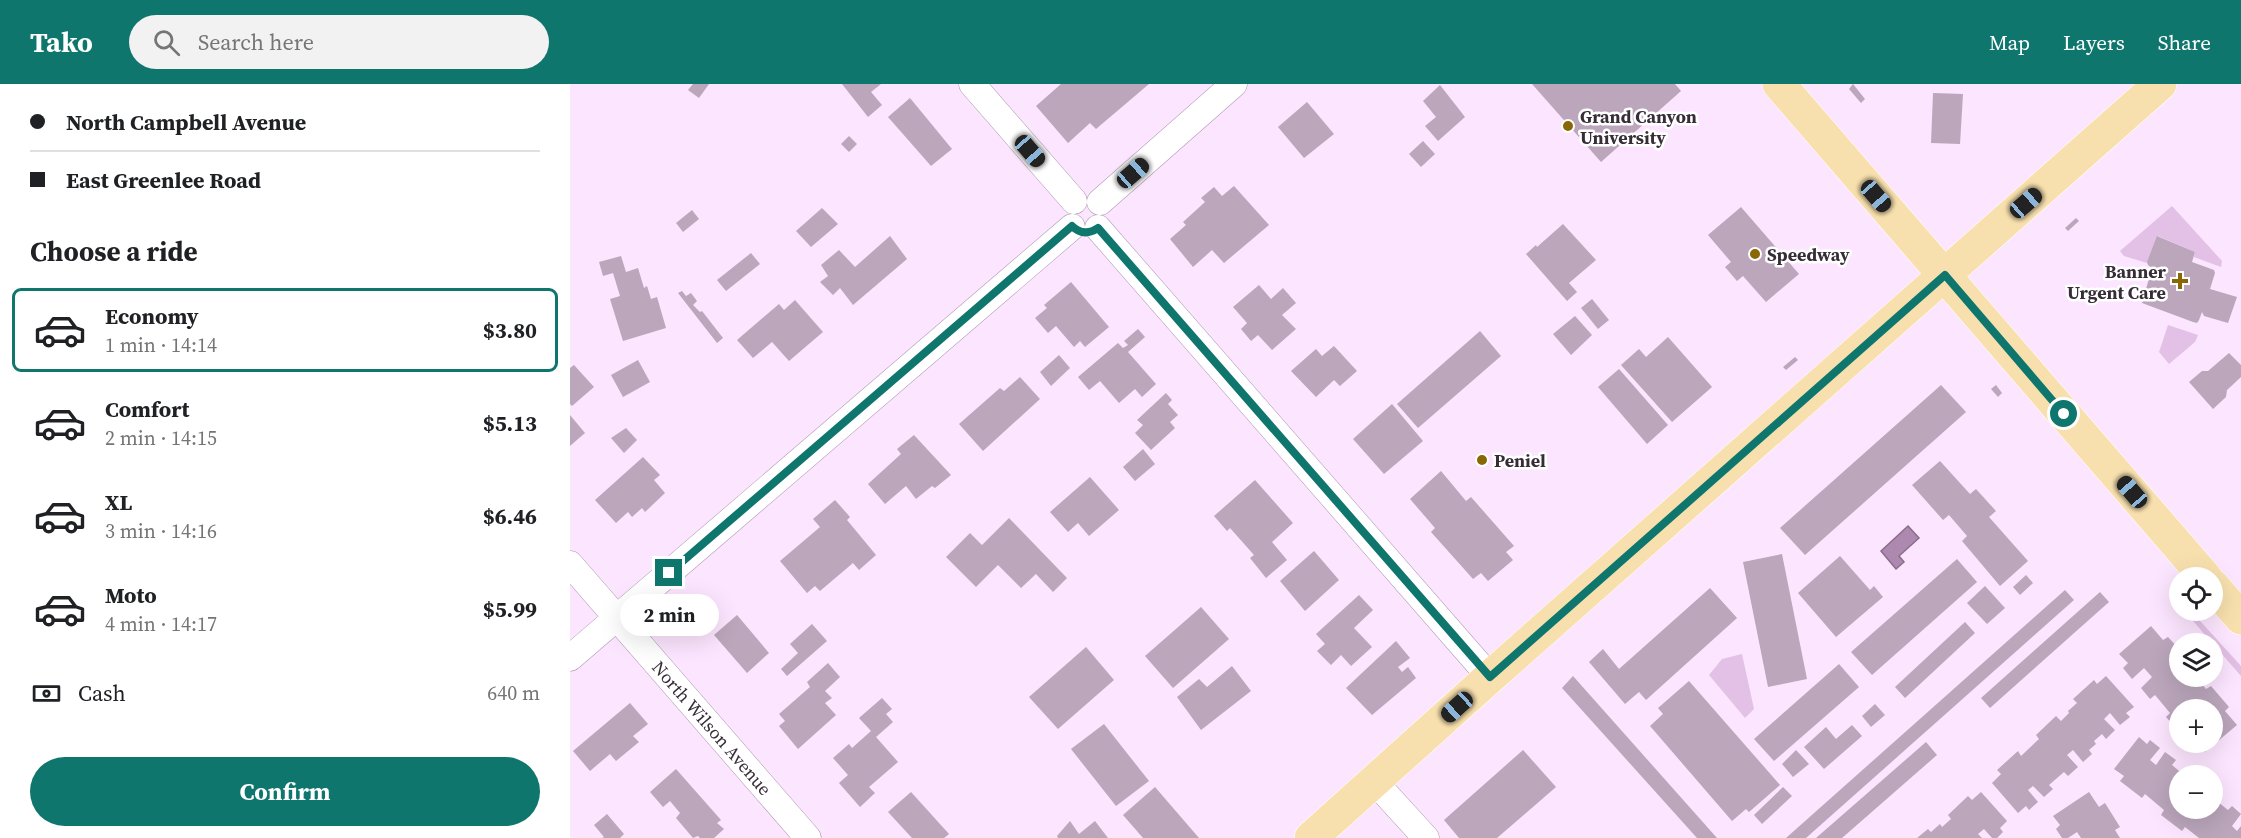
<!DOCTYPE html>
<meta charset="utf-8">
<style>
body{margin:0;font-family:"Source Serif 4",serif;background:#f2f2f2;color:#202124;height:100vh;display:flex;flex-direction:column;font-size:22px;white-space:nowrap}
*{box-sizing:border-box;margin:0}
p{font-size:20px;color:#757577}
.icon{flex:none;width:33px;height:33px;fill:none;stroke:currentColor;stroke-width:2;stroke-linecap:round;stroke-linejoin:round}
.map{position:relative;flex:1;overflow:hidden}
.panel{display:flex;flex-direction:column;background:#fff;width:570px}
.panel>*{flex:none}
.hud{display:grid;align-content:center;height:132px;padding:0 30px;background:#fff}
.controls{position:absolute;left:1599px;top:483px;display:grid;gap:12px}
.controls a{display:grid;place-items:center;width:54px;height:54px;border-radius:50%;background:#fff;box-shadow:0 6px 24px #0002;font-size:30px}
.end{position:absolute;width:27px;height:27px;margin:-14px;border:8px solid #0f766e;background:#fff;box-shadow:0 0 0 3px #fff}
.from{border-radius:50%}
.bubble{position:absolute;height:42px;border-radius:21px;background:#fff;box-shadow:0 6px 24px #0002;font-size:20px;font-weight:700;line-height:42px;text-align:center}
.car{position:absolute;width:18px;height:36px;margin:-18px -9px;border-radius:8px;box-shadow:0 0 4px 2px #0007;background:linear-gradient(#222 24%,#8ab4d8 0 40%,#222 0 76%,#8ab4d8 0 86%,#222 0)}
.hud b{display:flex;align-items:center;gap:21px;height:57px;font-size:22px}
.hud b+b{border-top:2px solid #e0e0e0}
.hud i{width:15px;height:15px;background:#202124}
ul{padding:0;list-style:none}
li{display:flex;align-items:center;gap:18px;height:84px;margin:0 12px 9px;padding:0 18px;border:3px solid transparent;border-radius:9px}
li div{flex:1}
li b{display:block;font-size:22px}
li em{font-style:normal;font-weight:700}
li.selected{border-color:#0f766e}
li>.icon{width:54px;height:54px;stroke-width:1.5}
h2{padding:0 30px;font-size:27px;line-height:72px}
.pay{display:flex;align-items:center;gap:15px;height:66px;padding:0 30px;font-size:22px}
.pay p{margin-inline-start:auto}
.primary-button{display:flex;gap:12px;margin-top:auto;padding:12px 30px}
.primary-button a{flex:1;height:69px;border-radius:36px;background:#0f766e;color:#fff;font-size:24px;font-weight:700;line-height:69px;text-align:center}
header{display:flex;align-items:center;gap:36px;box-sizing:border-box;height:84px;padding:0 30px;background:#0f766e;color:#fff}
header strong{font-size:28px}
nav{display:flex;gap:33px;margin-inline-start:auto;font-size:21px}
.search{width:420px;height:54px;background:#f2f2f2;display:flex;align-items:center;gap:15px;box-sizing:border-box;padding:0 21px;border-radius:33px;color:#757577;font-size:22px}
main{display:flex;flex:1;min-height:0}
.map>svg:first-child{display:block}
</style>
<header>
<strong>Tako</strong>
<div class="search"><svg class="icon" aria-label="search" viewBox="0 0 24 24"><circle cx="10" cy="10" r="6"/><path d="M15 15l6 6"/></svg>Search here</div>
<nav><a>Map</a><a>Layers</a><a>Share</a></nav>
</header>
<main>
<section class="panel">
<div class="hud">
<b><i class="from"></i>North Campbell Avenue</b>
<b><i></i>East Greenlee Road</b>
</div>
<h2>Choose a ride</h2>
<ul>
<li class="selected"><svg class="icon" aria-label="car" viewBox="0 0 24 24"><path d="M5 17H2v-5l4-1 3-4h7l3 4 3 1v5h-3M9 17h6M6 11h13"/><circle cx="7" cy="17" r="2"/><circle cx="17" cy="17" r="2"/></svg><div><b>Economy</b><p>1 min · 14:14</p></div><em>$3.80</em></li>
<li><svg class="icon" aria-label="car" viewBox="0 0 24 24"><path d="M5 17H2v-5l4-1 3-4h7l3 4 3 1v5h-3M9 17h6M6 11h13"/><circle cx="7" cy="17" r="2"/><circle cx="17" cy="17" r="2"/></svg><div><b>Comfort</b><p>2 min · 14:15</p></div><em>$5.13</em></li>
<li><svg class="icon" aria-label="car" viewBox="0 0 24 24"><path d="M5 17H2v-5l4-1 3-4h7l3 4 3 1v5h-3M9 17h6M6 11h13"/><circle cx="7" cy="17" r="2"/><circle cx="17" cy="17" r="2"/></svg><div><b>XL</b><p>3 min · 14:16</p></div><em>$6.46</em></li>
<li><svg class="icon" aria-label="car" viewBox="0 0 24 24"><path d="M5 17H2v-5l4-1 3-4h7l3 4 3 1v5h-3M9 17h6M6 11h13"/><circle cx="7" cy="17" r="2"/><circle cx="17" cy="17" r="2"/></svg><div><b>Moto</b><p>4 min · 14:17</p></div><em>$5.99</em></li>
</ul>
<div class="pay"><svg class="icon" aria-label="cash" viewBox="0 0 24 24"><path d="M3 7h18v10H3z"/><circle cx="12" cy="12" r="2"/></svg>Cash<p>640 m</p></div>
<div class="primary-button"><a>Confirm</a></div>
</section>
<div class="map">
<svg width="1671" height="754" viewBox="0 0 1671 754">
<rect width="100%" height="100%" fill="#fce5fe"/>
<g fill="#e3c1e6">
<polygon points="1602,122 1652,177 1651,183 1624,173 1625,168 1588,152 1577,179 1554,172 1550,167"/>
<polygon points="1598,241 1628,251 1625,258 1599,280 1589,268"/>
<polygon points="1617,527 1621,527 1671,582 1671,592 1616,529"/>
<polygon points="1172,570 1184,625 1175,634 1139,591 1152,575"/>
</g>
<polygon fill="#ad89b0" stroke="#896d8b" stroke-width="1.5" points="1338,442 1349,454 1329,472 1334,478 1326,485 1311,467"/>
<g fill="#bba6bc">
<polygon points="123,0 139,0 129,14 118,6"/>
<polygon points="272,0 311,0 301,8 312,21 298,33"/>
<polygon points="491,0 579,0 526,45 520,39 498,59 466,22"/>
<polygon points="962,0 1105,0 1111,7 1031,78"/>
<polygon points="1283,0 1295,15 1291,19 1279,5"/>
<polygon points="870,1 895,33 868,57 855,42 866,33 853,17"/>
<polygon points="1363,9 1393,10 1390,60 1361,59"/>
<polygon points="340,14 382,65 361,82 318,33"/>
<polygon points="737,18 764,50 734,74 708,43"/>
<polygon points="279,52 287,60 279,68 271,60"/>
<polygon points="853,57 865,70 851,83 839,70"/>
<polygon points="664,102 699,141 654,179 642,166 623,183 600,155 616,141 613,138 635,118 631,114 644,103 652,112"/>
<polygon points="1171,123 1229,190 1196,218 1173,192 1167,197 1155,183 1161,178 1138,151"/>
<polygon points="252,124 268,140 241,163 226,147"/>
<polygon points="122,126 129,135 113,148 106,139"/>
<polygon points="1506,134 1509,137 1498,147 1495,144"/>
<polygon points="993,140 1026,176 999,199 1007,208 997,217 956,170 966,161 967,163"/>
<polygon points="320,152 337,175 283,221 270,204 263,211 250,198 258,192 251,181 269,166 285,183"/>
<polygon points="1587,152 1625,168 1622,178 1644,186 1645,189 1640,205 1667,213 1658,239 1634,232 1632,228 1629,236 1627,239 1623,238 1572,219 1582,184 1578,181 1577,178"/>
<polygon points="181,169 190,180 156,207 147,196"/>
<polygon points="51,172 56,188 68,184 74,204 77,202 81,215 87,213 96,244 53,257 40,215 50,212 43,189 33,192 29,178"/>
<polygon points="501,198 539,243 515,263 510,257 504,263 486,242 478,249 465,234 477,224 474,221"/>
<polygon points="689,201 701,215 713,204 726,219 712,231 726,245 702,266 688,251 681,257 671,245 677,239 663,223"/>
<polygon points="112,207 116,212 121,209 127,217 123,221 130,228 132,227 153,254 147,259 108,209"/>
<polygon points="1022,215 1039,236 1028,245 1011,224"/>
<polygon points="225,216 253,248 219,277 202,258 183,274 167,256 209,220 214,226"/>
<polygon points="1005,232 1022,251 1001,271 983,250"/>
<polygon points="568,245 575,253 558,268 586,300 572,313 565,305 549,319 530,297 519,306 508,293 548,259 553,264 558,261 554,257"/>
<polygon points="910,247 931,272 848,344 827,320"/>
<polygon points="1098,253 1142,303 1102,338 1051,281 1069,265 1076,273"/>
<polygon points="764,262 787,287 770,302 764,296 746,313 721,287 746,265 752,272"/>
<polygon points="1659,269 1671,281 1671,293 1657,306 1656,313 1643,325 1619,298 1632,287 1638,287"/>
<polygon points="489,271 500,284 481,302 470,288"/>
<polygon points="1225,273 1228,276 1216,286 1213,283"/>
<polygon points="68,276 80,298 53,313 41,291"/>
<polygon points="4,281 24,303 2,322 0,320 0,284"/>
<polygon points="1049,285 1098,341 1077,360 1028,303"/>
<polygon points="450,293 470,315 413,367 389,340 430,304 434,307"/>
<polygon points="1371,301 1396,328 1235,471 1210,444"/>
<polygon points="1426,301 1432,309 1428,313 1421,305"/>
<polygon points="596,309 602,316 598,320 608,331 600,338 605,344 581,366 565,349 573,341 567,336"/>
<polygon points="822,320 853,357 814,390 783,355"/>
<polygon points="0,331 15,349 0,362"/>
<polygon points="56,344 67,356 54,369 41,354"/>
<polygon points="344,351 381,391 365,404 362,402 346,415 336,402 315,420 298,400 331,370 327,365"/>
<polygon points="573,365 585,380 565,397 553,383"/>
<polygon points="73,373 90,391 84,396 95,409 75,428 72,424 62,433 58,428 46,439 25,416"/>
<polygon points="1370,377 1400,410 1406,405 1426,427 1419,433 1458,477 1430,502 1392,457 1397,452 1379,431 1373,436 1342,401"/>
<polygon points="871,387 896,417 901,413 944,462 936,468 943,476 918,497 911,489 903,495 861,448 865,444 840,415"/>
<polygon points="520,393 549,426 519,452 508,439 498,448 480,428"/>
<polygon points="685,396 723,439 702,458 717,476 696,494 680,474 684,471 660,444 657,447 644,432"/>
<polygon points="265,416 280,433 277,436 306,471 289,486 283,479 250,507 245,502 237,509 210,477 250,443 243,435"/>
<polygon points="439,434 497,494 483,508 466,490 451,504 428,481 406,503 376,473 400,449 412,461"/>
<polygon points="744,467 769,496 735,527 710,497"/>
<polygon points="1212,470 1237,595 1198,603 1173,478"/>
<polygon points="1270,472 1300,506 1304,502 1313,513 1266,553 1228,509"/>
<polygon points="1387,475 1407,498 1302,591 1281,568"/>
<polygon points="1456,491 1463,499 1450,511 1443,503"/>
<polygon points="1415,502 1435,524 1417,540 1397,519"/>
<polygon points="1140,504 1167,534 1076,616 1069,608 1055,620 1019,578 1033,565 1049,585"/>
<polygon points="1495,506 1504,516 1236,754 1216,754"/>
<polygon points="1530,508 1539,518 1420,624 1411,614"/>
<polygon points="789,511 803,526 784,544 802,563 781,582 771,571 761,581 747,567 755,560 746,550"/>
<polygon points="631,523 659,555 603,604 575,572"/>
<polygon points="167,531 199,569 177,589 144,551"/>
<polygon points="1395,538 1405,549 1335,614 1325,603"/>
<polygon points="242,540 257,557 217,592 211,585 228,569 220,560"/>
<polygon points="1581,542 1593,556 1598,553 1610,566 1610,592 1625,592 1636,605 1641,602 1659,623 1655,627 1667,641 1635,668 1628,660 1623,664 1619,658 1642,658 1642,626 1610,626 1610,640 1605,643 1596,633 1600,629 1585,611 1580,615 1571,604 1582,593 1574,584 1562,595 1553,584 1558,579 1549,570"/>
<polygon points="826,557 840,574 828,583 832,588 838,583 846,594 802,631 776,604"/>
<polygon points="516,563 544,596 488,645 459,613"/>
<polygon points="258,579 270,593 255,607 262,614 255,619 266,631 228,665 209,642 215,637 209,630 240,603 237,598"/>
<polygon points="1269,580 1289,603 1204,677 1184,655"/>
<polygon points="662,582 681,607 631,646 607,613 629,595 637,603"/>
<polygon points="1003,592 1147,754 1127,754 992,604"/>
<polygon points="1536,592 1564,623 1556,629 1560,633 1550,641 1540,629 1534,635 1545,646 1536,655 1532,650 1524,657 1526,660 1519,666 1522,670 1513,678 1503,666 1497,671 1508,683 1498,692 1494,688 1479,701 1483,705 1474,713 1463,702 1458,706 1468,718 1459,726 1456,722 1448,729 1422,699 1431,690 1427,686 1448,667 1451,672 1469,655 1466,651 1486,632 1491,637 1499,629 1498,627 1507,619 1503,615 1524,596 1527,600"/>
<polygon points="1119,597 1210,701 1179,728 1176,725 1162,737 1080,642 1093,630 1088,624"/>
<polygon points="312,614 322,625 316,630 323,638 306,653 328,678 299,703 305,709 290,723 269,699 278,691 263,674 279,660 282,664 301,647 289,634"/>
<polygon points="60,619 78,640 63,652 69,658 46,677 40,670 20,687 3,667"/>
<polygon points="1305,620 1315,631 1301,643 1292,632"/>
<polygon points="534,640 579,697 546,722 501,665"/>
<polygon points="1282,641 1292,652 1254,685 1234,663 1256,643 1266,655"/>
<polygon points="1569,653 1577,660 1580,656 1590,664 1580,676 1586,681 1595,668 1606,676 1602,681 1615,692 1610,692 1610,724 1642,724 1642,707 1646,710 1643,714 1658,726 1662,722 1671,730 1662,742 1667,747 1671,742 1671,754 1629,754 1615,743 1612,747 1591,731 1594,726 1575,710 1572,714 1550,697 1554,692 1544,685"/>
<polygon points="1356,658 1367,671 1272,754 1246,754"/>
<polygon points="953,666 986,703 927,754 889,754 874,736"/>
<polygon points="1226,666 1239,680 1223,693 1212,680"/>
<polygon points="106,685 151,736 147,739 154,745 144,754 130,754 128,752 123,754 106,734 110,729 100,717 93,723 80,708"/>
<polygon points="585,703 629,754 573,754 553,731"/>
<polygon points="1213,703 1222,712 1192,740 1184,731"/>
<polygon points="341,708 379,750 374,754 342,754 318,728"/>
<polygon points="1411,708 1437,737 1430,744 1433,748 1427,754 1422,754 1414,745 1408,750 1412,754 1347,754 1358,745 1361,748 1370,740 1372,743 1381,735 1378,731 1398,712 1402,716"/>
<polygon points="1519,708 1529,723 1535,719 1550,743 1545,746 1550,754 1511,754 1507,748 1498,754 1492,754 1486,745 1490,741 1483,732"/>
<polygon points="37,730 54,750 50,754 32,754 34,753 24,741"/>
<polygon points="500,737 509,750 525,737 538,754 488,754 487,752"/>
</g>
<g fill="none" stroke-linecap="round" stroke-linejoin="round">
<defs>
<g id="minor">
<polyline points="402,0 504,117"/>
<polyline points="530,118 664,0"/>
<polyline points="528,144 920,593"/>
<polyline points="0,480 238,754"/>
<polyline points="0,574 502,143"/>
<polyline points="804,697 856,754"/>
</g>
<g id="major">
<polyline points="1209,0 1636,494"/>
<polyline points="1642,501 1671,534"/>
<polyline points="741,754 920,593 1590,0"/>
</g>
</defs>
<use href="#minor" stroke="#af9ab0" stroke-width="27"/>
<use href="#major" stroke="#fff" stroke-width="34"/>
<use href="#minor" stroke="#fff" stroke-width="26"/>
<use href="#major" stroke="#f8e0ae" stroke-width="33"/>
</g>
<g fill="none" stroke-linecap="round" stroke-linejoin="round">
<path stroke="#0f766e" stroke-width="8" d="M99 489 502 142C510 150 519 150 528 144L920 593 1375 191 1494 330"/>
</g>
<g fill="#8a6705" stroke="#fff" stroke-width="2">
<circle cx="998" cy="42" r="6"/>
<circle cx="1185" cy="170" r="6"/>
<path d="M1607 188h6v6h6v6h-6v6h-6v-6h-6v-6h6z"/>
<circle cx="912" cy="376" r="6"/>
</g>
<g text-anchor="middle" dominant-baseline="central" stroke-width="5" stroke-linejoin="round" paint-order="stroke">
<g font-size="18" font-weight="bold" fill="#362d36" stroke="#fff" text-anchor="start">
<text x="1010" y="32">Grand Canyon<tspan x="1010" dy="21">University</tspan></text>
<text x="1197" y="170">Speedway</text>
<text x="1596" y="187" text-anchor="end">Banner<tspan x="1596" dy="21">Urgent Care</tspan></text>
<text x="924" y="376">Peniel</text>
</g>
<g font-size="18" fill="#362d36" stroke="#fff">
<text transform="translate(142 644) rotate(49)">North Wilson Avenue</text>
</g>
</g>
</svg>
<div class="controls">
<a><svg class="icon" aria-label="locate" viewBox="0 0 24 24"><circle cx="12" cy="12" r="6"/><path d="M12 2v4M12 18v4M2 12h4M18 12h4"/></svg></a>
<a><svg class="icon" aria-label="layers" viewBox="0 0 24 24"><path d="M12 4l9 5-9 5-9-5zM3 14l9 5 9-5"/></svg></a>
<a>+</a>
<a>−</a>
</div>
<i class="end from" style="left:1494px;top:330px"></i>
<i class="end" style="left:99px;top:489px"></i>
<div class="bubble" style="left:50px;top:510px;width:99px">2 min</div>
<i class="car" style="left:460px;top:67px;rotate:139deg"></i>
<i class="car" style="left:563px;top:89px;rotate:49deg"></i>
<i class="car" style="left:1306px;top:112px;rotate:139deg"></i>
<i class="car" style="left:1456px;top:119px;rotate:49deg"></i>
<i class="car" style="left:1562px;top:408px;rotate:319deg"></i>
<i class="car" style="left:887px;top:623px;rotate:228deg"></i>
</div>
</main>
